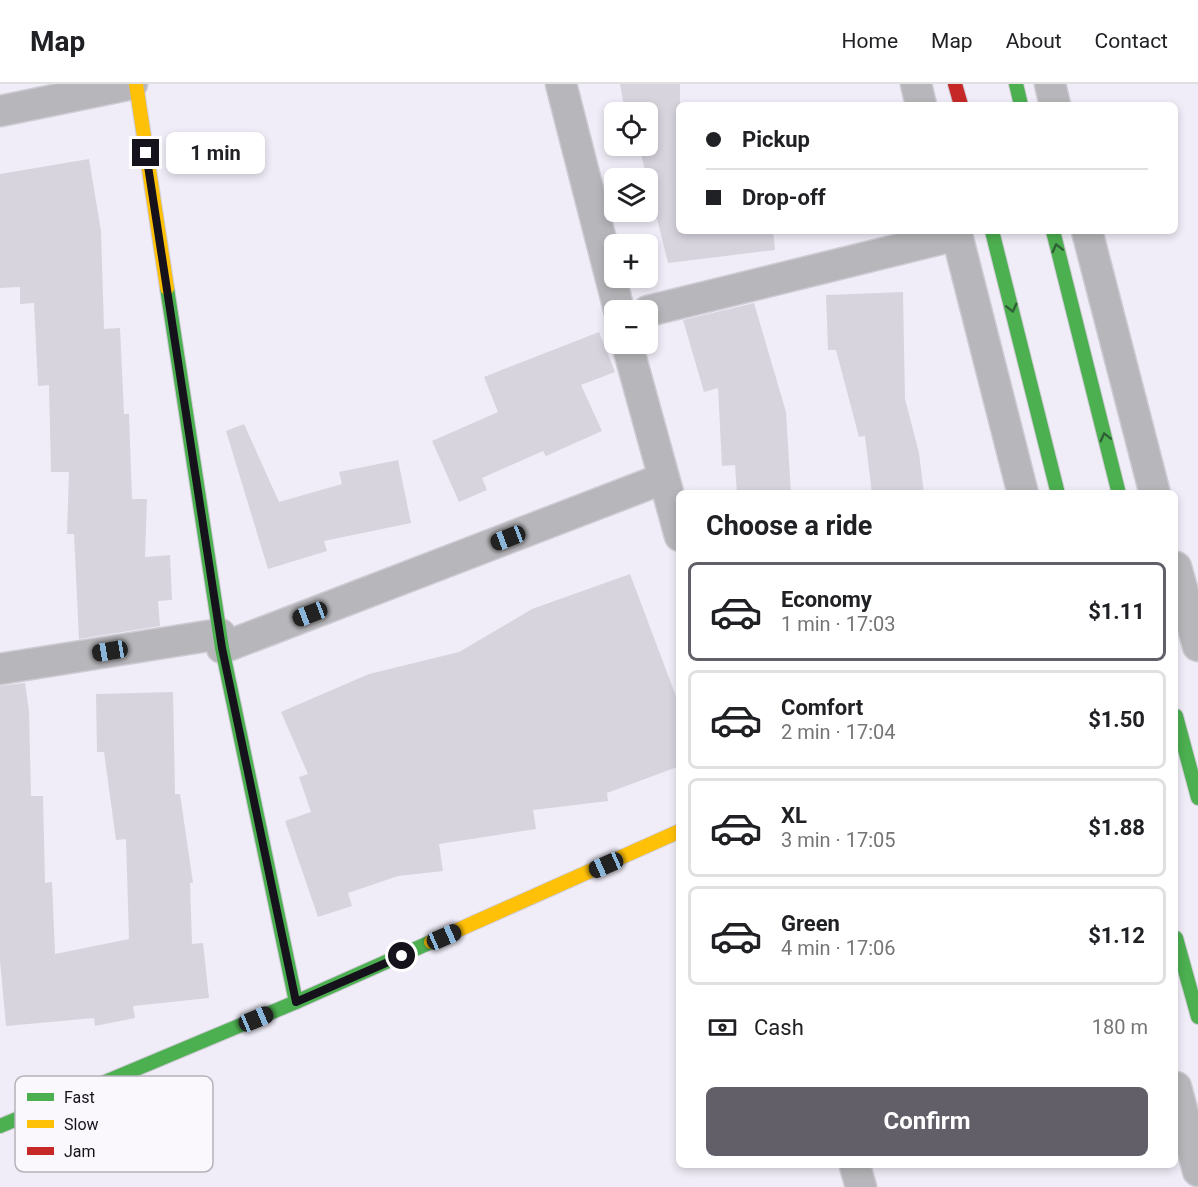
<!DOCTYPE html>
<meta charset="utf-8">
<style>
body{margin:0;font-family:Roboto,sans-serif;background:#f6f6f6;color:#202124;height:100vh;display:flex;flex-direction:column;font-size:22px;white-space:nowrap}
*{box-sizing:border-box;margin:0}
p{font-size:20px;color:#757577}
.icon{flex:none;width:33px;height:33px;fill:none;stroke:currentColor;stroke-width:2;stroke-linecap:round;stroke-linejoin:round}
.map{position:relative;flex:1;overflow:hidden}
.details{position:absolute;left:676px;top:406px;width:502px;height:678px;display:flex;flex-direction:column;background:#fff;border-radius:9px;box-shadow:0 3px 9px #0003}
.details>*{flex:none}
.banner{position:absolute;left:676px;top:18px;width:502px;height:132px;border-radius:9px;box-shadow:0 3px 9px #0003;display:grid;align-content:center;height:132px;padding:0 30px;background:#fff}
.controls{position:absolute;left:604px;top:18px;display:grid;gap:12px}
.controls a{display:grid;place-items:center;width:54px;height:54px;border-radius:9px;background:#fff;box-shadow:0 3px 9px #0003;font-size:30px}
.end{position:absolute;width:27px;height:27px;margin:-14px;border:8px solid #15121b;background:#fff;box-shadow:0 0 0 3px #fff}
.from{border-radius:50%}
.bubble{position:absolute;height:42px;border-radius:9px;background:#fff;box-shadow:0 3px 9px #0003;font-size:20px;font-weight:700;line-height:42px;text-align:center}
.car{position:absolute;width:18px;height:36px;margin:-18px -9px;border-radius:8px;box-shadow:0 0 4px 2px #0007;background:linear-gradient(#222 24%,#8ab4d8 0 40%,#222 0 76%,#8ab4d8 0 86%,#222 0)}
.banner b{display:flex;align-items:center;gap:21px;height:57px;font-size:22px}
.banner b+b{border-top:2px solid #e0e0e0}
.banner i{width:15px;height:15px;background:#202124}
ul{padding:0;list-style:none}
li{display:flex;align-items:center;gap:18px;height:99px;margin:0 12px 9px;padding:0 18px;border:3px solid #e0e0e0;border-radius:9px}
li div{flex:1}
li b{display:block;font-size:22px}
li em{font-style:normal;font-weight:700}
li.current{border-color:#625f68}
li>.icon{width:54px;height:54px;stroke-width:1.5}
h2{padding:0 30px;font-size:27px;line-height:72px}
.pay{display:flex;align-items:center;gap:15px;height:66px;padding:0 30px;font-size:22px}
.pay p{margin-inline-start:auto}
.cta{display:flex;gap:12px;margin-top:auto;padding:12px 30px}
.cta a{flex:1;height:69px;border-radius:9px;background:#625f68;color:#fff;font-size:24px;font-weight:700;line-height:69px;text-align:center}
header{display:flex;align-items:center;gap:36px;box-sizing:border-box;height:84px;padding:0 30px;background:#fff;border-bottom:2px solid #e0e0e0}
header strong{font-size:28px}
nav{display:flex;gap:33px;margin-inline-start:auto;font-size:21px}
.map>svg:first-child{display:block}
</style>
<header>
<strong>Map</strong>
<nav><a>Home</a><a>Map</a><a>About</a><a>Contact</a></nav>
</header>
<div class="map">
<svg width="1198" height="1103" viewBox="0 0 1198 1103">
<rect width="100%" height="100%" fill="#f0edf8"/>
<g fill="#d7d4de">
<polygon points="620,0 680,0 680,147 773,147 775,166 668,179 639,62 648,62 648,28 625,28"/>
<polygon points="89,75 101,147 104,245 120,244 124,330 129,330 132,415 147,415 145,473 170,471 172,516 158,517 160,542 79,555 74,450 67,450 69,388 51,388 49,301 38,302 34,219 20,220 20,203 0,204 0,90"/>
<polygon points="903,208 905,315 919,369 924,410 872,410 865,352 859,353 836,266 828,266 826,211"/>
<polygon points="754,219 786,328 791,410 737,410 735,381 722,382 718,304 704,308 683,236"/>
<polygon points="599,248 615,288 581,301 602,347 546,372 543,367 482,394 487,406 459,418 432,357 498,328 484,293"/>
<polygon points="244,340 279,418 342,400 339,388 398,376 411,439 324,457 327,467 268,485 226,347"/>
<polygon points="630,490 680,623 680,682 607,709 608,717 533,726 536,745 439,760 443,787 398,792 348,809 352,822 318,833 285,737 311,728 299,693 308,690 281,628 369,590 459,568 532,525"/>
<polygon points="25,599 29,627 31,712 43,712 45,799 52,798 55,870 129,855 126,755 116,756 104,668 97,668 96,610 173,608 175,710 180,710 193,799 190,799 192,860 203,859 209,914 133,922 135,934 95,942 94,934 6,942 0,876 0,602"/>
</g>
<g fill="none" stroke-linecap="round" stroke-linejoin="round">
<defs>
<g id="street">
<polyline points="561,0 619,226"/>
<polyline points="916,0 921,21"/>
<polyline points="1050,0 1055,21"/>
<polyline points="0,27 132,0"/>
<polyline points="956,147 1023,410"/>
<polyline points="1087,147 1155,410"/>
<polyline points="648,227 957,151"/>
<polyline points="627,260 680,452"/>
<polyline points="1176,483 1198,562"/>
<polyline points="222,564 662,395"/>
<polyline points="0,585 220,550"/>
<polyline points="1176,1003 1198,1087"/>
<polyline points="855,1082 861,1103"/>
</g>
<g id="fast">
<polyline points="1016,0 1021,21"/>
<polyline points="992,147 1058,410"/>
<polyline points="1053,147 1119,410"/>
<polyline points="167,204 222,564 296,918"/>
<polyline points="1176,632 1198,714"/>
<polyline points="1176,854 1198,933"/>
<polyline points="0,1042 296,918 431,858"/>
</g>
<g id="slow">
<polyline points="136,0 167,204"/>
<polyline points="431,858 680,747"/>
</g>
<polyline id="jam" points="955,0 961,21"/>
</defs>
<use href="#street" stroke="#cecbd4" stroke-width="33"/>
<use href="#fast" stroke="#cecbd4" stroke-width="16"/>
<use href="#slow" stroke="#cecbd4" stroke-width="16"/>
<use href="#jam" stroke="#cecbd4" stroke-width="16"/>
<use href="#street" stroke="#b7b6ba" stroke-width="30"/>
<use href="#fast" stroke="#4caf50" stroke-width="14"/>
<use href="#slow" stroke="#ffc107" stroke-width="14"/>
<use href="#jam" stroke="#c62828" stroke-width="14"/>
</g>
<defs><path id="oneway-chevron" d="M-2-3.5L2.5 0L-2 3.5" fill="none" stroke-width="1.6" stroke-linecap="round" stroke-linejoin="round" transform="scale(1.5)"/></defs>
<g stroke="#306036">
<use href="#oneway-chevron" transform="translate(1057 164) rotate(-104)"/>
<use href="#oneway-chevron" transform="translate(1012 224) rotate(76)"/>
<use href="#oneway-chevron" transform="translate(1105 353) rotate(-104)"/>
</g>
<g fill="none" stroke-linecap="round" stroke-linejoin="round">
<polyline stroke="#15121b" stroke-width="8" points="146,69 222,564 296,918 402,872"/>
</g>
<rect x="15" y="992" width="198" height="96" rx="9" fill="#faf8fd" stroke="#b5b3b9" stroke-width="1.5"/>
<rect x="27" y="1009" width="27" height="8" fill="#4caf50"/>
<rect x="27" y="1036" width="27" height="8" fill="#ffc107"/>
<rect x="27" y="1063" width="27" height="8" fill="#c62828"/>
<g font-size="16" fill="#15121b">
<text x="64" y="1019">Fast</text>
<text x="64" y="1046">Slow</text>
<text x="64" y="1073">Jam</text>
</g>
</svg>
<div class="controls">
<a><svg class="icon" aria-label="locate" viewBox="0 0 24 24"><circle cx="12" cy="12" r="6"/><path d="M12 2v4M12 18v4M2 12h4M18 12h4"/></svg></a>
<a><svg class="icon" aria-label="layers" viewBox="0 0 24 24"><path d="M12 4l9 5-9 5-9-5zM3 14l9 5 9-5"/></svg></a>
<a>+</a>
<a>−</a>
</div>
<i class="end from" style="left:402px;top:872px"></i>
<i class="end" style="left:146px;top:69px"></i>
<div class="bubble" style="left:166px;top:48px;width:99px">1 min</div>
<i class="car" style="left:508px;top:454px;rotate:249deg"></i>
<i class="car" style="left:310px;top:530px;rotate:249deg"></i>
<i class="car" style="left:110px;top:567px;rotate:261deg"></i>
<i class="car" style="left:606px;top:781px;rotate:246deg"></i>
<i class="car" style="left:444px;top:853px;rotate:66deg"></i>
<i class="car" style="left:256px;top:935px;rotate:67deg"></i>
<div class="banner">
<b><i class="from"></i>Pickup</b>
<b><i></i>Drop-off</b>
</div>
<section class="details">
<h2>Choose a ride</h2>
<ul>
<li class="current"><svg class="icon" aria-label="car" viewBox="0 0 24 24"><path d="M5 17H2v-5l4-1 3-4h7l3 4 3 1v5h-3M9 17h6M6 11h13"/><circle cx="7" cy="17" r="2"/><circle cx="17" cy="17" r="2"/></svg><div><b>Economy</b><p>1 min · 17:03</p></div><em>$1.11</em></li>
<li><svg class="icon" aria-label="car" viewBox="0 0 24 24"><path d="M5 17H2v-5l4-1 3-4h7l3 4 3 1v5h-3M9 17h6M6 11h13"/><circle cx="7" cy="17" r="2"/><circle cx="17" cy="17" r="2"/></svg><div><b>Comfort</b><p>2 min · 17:04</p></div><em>$1.50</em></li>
<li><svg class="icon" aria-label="car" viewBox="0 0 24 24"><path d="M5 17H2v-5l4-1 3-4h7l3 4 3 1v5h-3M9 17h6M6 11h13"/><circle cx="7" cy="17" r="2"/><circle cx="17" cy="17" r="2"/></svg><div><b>XL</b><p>3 min · 17:05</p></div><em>$1.88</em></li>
<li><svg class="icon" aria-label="car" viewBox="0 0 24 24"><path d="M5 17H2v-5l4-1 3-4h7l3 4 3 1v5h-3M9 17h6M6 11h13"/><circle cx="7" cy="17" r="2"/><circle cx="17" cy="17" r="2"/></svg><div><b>Green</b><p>4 min · 17:06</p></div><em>$1.12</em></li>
</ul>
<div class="pay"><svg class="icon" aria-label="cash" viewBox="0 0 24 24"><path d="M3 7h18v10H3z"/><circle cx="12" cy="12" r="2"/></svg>Cash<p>180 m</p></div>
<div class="cta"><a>Confirm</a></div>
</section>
</div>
